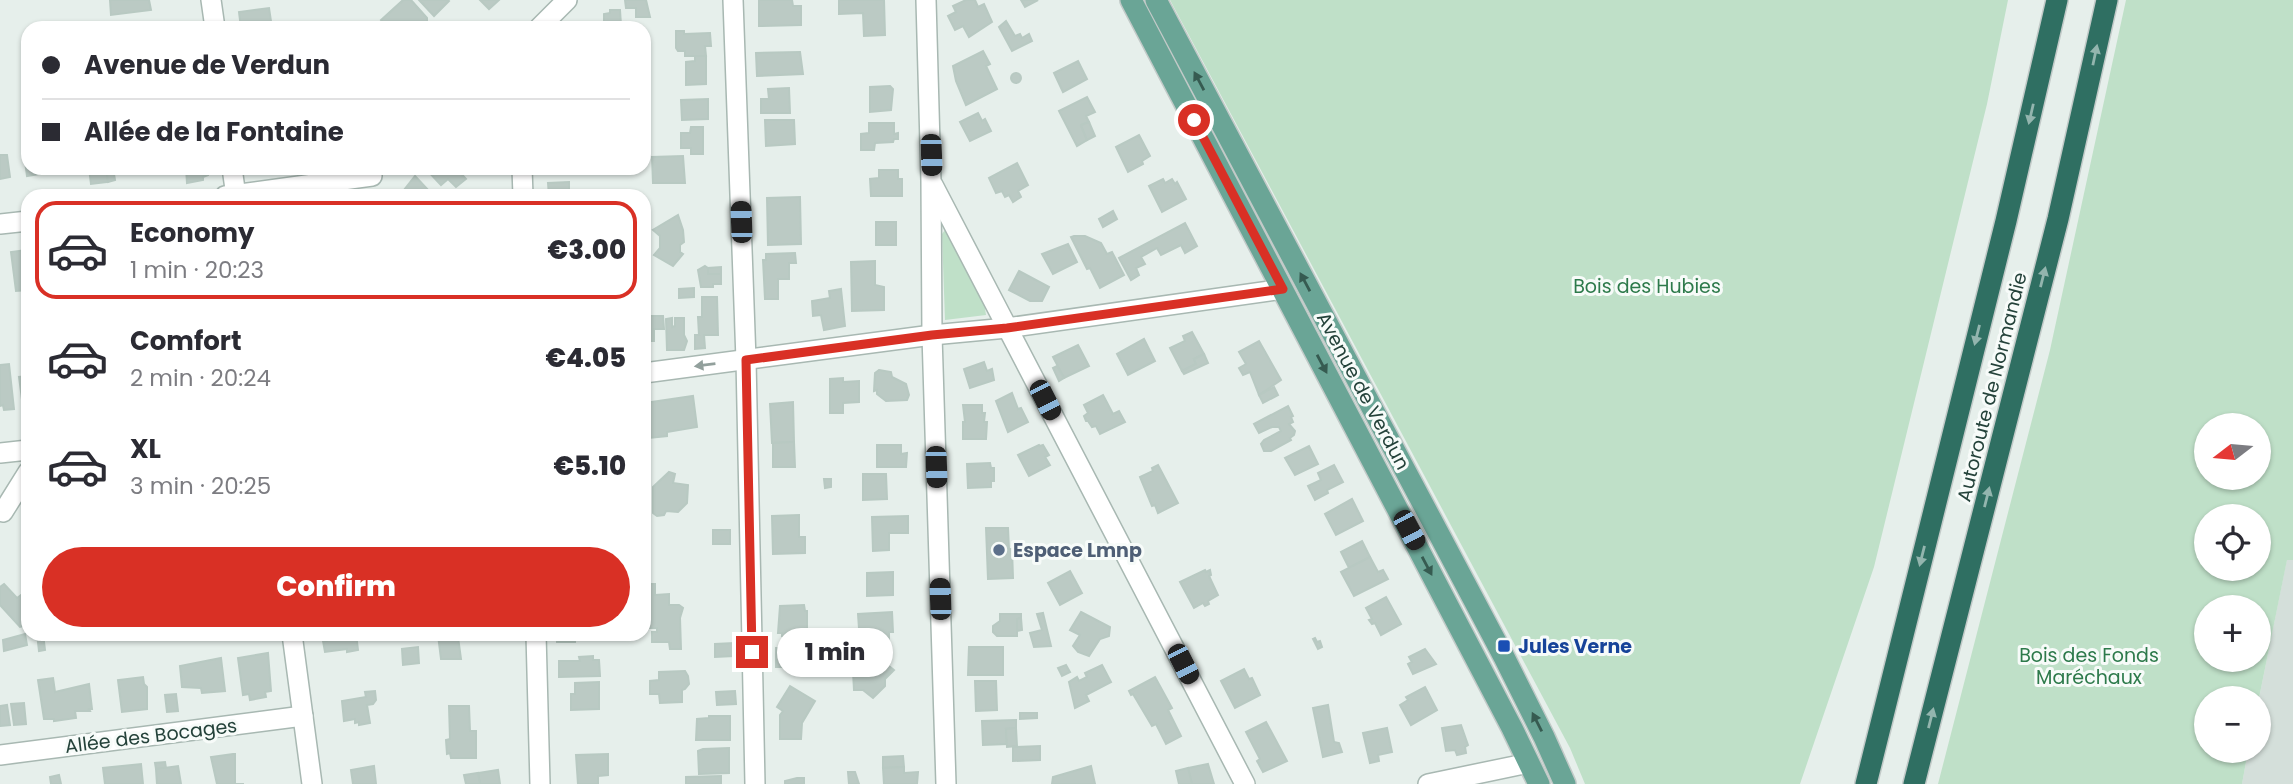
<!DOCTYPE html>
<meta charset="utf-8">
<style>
body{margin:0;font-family:Poppins,sans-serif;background:#f2f2f3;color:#2b2b33;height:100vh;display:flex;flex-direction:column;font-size:26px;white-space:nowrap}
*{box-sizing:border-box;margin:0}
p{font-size:23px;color:#7c7c81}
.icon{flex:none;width:38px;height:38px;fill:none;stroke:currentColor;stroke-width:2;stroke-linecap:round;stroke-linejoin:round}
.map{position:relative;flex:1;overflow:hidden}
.panel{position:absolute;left:21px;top:189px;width:630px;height:452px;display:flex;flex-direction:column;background:#fff;border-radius:21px;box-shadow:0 2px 5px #0004}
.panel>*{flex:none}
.top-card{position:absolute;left:21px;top:21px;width:630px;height:154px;border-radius:21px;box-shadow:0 2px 5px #0004;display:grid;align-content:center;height:154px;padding:0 21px;background:#fff}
.needle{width:46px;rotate:254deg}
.controls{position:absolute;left:2194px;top:413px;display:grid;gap:14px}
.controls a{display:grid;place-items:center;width:77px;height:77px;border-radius:50%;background:#fff;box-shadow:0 2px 5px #0004;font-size:35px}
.end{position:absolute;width:32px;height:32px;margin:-16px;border:9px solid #d93025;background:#fff;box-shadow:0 0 0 4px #fff}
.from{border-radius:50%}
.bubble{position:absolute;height:49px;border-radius:24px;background:#fff;box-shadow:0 2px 5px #0004;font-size:23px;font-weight:800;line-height:49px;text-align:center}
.car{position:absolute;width:21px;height:42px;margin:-21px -10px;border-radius:9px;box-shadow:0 0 5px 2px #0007;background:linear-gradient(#222 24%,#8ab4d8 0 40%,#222 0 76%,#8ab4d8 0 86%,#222 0)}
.top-card b{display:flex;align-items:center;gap:24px;height:66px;font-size:26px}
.top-card b+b{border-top:2px solid #e1e1e2}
.top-card i{width:18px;height:18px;background:#2b2b33}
ul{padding:12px 0 0;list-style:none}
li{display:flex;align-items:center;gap:21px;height:98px;margin:0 14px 10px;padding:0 7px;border:4px solid transparent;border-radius:21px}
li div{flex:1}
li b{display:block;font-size:26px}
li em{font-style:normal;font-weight:800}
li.selected{border-color:#d93025}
li>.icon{width:63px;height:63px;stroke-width:1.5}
.button{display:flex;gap:14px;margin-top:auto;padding:14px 21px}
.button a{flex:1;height:80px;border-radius:42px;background:#d93025;color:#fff;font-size:28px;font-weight:800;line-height:80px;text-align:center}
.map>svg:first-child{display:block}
</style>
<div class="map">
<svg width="2293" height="784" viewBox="0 0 2293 784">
<rect width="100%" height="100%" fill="#e6efeb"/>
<polygon fill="#d4dfda" points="2287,559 2293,560 2293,784 2242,784 2248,751 2259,751 2259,698"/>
<g fill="#bfe0c8" fill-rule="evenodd">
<polygon points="1170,0 2008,0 1987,104 1874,567 1800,784 1585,784 1570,748"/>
<path d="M2126 0H2293V560H2287L2259 698H2207V751H2248L2242 784H1938L2050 350ZM2207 425H2259V478H2207ZM2207 516H2259V569H2207ZM2207 607H2259V660H2207Z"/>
<polygon points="948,226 984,302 986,315 945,320 942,234"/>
</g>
<g fill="#bbcac4" stroke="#b8c9c2" stroke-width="2">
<polygon points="110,0 149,0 151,10 111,15"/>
<polygon points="403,0 411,0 427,18 427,24 423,28 388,28 381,20"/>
<polygon points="419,0 448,0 449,1 434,16"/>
<polygon points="480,0 499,0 489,9"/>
<polygon points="625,0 646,0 650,17 636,17 636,8 626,8"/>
<polygon points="759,0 792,0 793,6 801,6 801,25 759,26"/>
<polygon points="839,0 884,0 885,35 864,36 863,13 839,14"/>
<polygon points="966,0 975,0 978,7 984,4 992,22 969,37 963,26 955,30 948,16 956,12 953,6"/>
<polygon points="1021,0 1038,0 1025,7"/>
<polygon points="269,8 272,28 241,28 239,12"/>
<polygon points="610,10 620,10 621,25 619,28 600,28 600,23 604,23 604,14 610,13"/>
<polygon points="1006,21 1015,36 1020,34 1022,38 1029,34 1032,41 1012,51 999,27"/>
<polygon points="676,31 684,31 684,34 710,33 711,46 705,46 706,56 685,56 685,51 678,51 676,48"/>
<polygon points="983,51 990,64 986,66 997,89 966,105 956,81 953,66"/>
<polygon points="800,52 803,74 757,76 756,53"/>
<polygon points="695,56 706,56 706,84 686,85 686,62 695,61"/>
<polygon points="1078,61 1087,79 1063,92 1054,73"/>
<circle cx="1016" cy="78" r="5"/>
<polygon points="890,86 893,89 891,110 870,112 870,87"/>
<polygon points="789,88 790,113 761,113 761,99 769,99 768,89"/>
<polygon points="1087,97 1095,112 1086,116 1089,122 1081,125 1087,140 1077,146 1059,111"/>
<polygon points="708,99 708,119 682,120 681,100"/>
<polygon points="978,113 982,121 985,119 991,131 970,141 960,122"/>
<polygon points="765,120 794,120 795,144 766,146"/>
<polygon points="1089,122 1095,136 1087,140 1081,125"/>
<polygon points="869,123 894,123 894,134 898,133 898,139 894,139 893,142 875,143 874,150 861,150 861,134 869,133"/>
<polygon points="691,127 703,127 703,154 691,154 691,148 681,148 681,133 690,133"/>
<polygon points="1139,135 1150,156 1142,161 1143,164 1128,172 1116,147"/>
<polygon points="28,145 28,168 46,168 46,173 27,176 23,146"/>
<polygon points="0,155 7,155 10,177 0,179"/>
<polygon points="683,156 685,183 653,183 652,157"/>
<polygon points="1017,163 1028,185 1018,191 1021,197 1013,202 1009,195 1005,197 1002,191 996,193 989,178"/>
<polygon points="89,168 106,168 108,182 91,184"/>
<polygon points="106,168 113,168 115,180 108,182"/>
<polygon points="186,168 207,168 208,175 203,177 203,180 187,183"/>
<polygon points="425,168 456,168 466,179 456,187 448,179 441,185"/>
<polygon points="879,170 898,170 898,179 902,179 902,196 871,196 870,179 879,178"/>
<polygon points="415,176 429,191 424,196 409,196 404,190"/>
<polygon points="1163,179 1165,183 1172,179 1175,184 1177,182 1186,199 1162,212 1149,186"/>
<polygon points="569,182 569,196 549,196 548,183"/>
<polygon points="800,197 801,244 768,245 767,198"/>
<polygon points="1113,211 1117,219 1103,227 1099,219"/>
<polygon points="678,215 683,230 684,242 680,245 680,252 683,254 673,266 654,255 660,248 660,236 653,230"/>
<rect x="876" y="222" width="20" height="23"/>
<polygon points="1185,223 1197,246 1185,253 1181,245 1161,255 1157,248 1141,257 1145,264 1136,268 1139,275 1131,280 1119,258"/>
<polygon points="1074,236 1085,236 1101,243 1107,254 1112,252 1124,275 1100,288 1090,268 1087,269 1071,237"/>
<polygon points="1068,244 1077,262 1053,274 1042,254"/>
<polygon points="27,250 28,290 16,291 11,252"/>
<polygon points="795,253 796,263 789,263 789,279 778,279 778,299 765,299 763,260 766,260 766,254"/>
<polygon points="875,261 875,285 884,287 884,310 852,311 851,262"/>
<polygon points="705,266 708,268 708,274 721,274 721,284 713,284 713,287 701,287 698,270"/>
<polygon points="721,267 721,274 708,274 708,268"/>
<polygon points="1019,271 1049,287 1042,301 1030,301 1009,290"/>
<polygon points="694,288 694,297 679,298 679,289"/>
<polygon points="841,289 845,326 824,330 821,315 813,316 812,301 830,298 829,291"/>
<polygon points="702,297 717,297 718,335 704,335 705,348 695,349 695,335 699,335 698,317 702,317"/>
<polygon points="644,316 663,316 664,329 654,329 654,341 644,341"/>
<polygon points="672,318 672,327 675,326 675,318 684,318 684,335 687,341 684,350 667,350 666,319"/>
<polygon points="1192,332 1204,354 1194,359 1196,364 1182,371 1170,348 1185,341 1183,336"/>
<polygon points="1144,339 1155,361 1128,375 1117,354"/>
<polygon points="1259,341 1281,380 1259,395 1250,372 1243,375 1239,368 1246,364 1239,352"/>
<polygon points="1078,345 1089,366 1064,378 1053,357"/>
<polygon points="1204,354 1208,363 1184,374 1182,371 1196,364 1194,359"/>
<polygon points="984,362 987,371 992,369 994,380 970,388 964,369"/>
<polygon points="9,364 14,409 4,410 3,405 0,406 0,365"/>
<polygon points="1057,366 1064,378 1059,381 1053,368"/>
<polygon points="879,370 891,372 892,377 906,384 909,395 907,400 886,401 877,394 877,390 874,391 875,373"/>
<polygon points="28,376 28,407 23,407 19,377"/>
<polygon points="843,378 843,382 859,381 859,402 843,403 843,413 830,413 830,379"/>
<polygon points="1274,387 1278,395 1263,403 1259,395"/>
<polygon points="1012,393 1018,409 1021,408 1028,422 1008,432 996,401"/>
<polygon points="1103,395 1113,414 1119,411 1125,422 1100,434 1096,426 1092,427 1088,421 1086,421 1084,416 1088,413 1084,405"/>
<polygon points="693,396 697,427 667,432 667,436 649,438 644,403"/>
<polygon points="793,402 794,442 772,443 770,404"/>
<polygon points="963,405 982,405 982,413 985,413 984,422 987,422 986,439 963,439 963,422 965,422"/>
<polygon points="1288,406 1293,416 1291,417 1293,422 1289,424 1295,431 1294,435 1290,438 1291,440 1271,451 1264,451 1261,444 1264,440 1281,431 1279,427 1272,427 1259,433 1254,424"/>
<polygon points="794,442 795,467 773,467 773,443"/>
<polygon points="877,445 901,445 901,454 907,453 906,467 877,467"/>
<polygon points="1039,445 1040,446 1043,445 1049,455 1045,457 1050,465 1029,476 1018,455"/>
<polygon points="1309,446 1318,464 1295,475 1285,458"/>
<polygon points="990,463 991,468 994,468 994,481 991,481 991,487 968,488 967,464"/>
<polygon points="1158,465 1178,503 1158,513 1155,505 1152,506 1140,477 1153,471 1152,468"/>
<polygon points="1334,465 1343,482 1327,490 1328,493 1315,500 1308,486 1321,480 1318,473"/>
<polygon points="669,472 675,474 673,483 688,485 687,503 678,512 666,511 664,515 657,516 653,513 653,487"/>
<polygon points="863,474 886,474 887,499 863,500"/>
<polygon points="824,479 831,479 831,487 825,488"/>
<polygon points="1352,499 1363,521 1336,535 1325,514"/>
<polygon points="799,515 799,537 805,537 805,553 773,554 772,516"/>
<polygon points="908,516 908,533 889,533 889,550 873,551 872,517"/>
<polygon points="986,528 1008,528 1009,549 1012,549 1013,578 988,579"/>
<rect x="713" y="530" width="17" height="14"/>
<polygon points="1362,541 1370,557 1349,568 1341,552"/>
<polygon points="1370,557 1378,572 1383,570 1388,579 1354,596 1341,572"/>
<polygon points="1205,570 1206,572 1210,570 1211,575 1209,576 1218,595 1208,601 1209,604 1205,606 1203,603 1194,608 1180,582"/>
<polygon points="1070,571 1082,593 1060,605 1048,583"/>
<polygon points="893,572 893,595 867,596 867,573"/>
<polygon points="4,584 17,598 21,595 24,598 28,595 28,625 20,627 0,605 0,587"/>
<polygon points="644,584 655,584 655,595 669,594 669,605 679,605 683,608 680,618 681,649 670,649 669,642 652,642 652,632 657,632 657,628 644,628"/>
<polygon points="1386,597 1401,624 1381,635 1375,623 1372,624 1369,620 1372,619 1366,608"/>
<polygon points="804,605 805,611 807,611 807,632 786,633 787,636 782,636 782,633 778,633 780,606"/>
<polygon points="892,612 893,632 889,632 889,641 860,643 858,614"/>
<polygon points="1081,612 1110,627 1109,636 1100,639 1089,656 1078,652 1073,646 1080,635 1070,630"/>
<polygon points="1043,613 1051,646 1034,647 1030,633 1042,630 1037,614"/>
<polygon points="1000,614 1021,614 1021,618 1017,619 1017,636 997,636 993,632 993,626 1000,621"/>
<polygon points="1021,618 1022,630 1017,631 1017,619"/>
<polygon points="25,634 27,645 4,651 3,640"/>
<polygon points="37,634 43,634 45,650 39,651"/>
<polygon points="327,634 356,634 358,650 347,652 347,649 325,652 323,641 327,641"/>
<polygon points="433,634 453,634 454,637 458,637 461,659 441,659 438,635 434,636"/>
<rect x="557" y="634" width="18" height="8"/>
<polygon points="1315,638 1317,642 1320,641 1322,647 1318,649 1313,639"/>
<polygon points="734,643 734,656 715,657 715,644"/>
<polygon points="418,647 419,663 403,665 402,649"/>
<polygon points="807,647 807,666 793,666 793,670 789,670 788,667 776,667 776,648"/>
<polygon points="969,647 1003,647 1003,675 968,675"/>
<polygon points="1425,649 1436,664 1413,674 1408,664 1412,662 1409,657"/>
<polygon points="268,653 271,691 265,692 266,697 250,700 249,694 243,695 238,658"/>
<polygon points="593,656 593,660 599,660 600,676 559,677 559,661 580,661 579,657"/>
<polygon points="221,658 225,691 202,693 201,688 182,687 180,666"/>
<polygon points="884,662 894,670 885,679 885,686 873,698 863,690 854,690 853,672 863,672 871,663"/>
<polygon points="1066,665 1070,672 1062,676 1058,668"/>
<polygon points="1102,665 1111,682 1086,695 1089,701 1075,708 1069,682 1077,677 1079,681 1087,677 1085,673"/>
<polygon points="1244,669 1249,679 1252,678 1260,695 1235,708 1221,681"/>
<polygon points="685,671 688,676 689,684 685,689 682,690 682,702 660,703 659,694 650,694 650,681 659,680 659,672"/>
<polygon points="143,677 144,684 147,687 147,709 122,712 118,680"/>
<polygon points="1155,677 1172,708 1168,710 1181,736 1166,744 1156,724 1152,726 1133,694 1131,695 1129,691"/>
<polygon points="53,678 55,692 89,684 92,709 89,709 90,711 75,711 76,718 54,721 54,719 44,719 38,680"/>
<polygon points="975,681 996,681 997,710 976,711"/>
<polygon points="599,682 599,709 571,710 571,694 575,694 575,683"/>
<polygon points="790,686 815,701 802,723 801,739 780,739 780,715 783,711 777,707"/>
<polygon points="1425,687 1437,710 1411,725 1400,705 1408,700 1406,697"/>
<polygon points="375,691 376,700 373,704 367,705 370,723 359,725 359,722 355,723 355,719 344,721 342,701 366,697 365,692"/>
<polygon points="735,691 736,704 717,705 716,692"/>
<polygon points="176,694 178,711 167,712 165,695"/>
<polygon points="24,703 26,724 14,725 11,704"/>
<polygon points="7,705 10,725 0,726 0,706"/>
<polygon points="1328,705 1334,742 1339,743 1342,752 1323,757 1313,708"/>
<polygon points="449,706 469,706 470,731 476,731 476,758 451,758 450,753 447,754 446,740 450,739"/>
<polygon points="1020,713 1037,713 1037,718 1020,719"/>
<polygon points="709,716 730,716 730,740 696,740 697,719 709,718"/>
<polygon points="1016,720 1016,728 1006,729 1007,744 983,745 982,721"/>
<polygon points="1266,722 1287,761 1263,772 1257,761 1260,759 1246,732"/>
<polygon points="1461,725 1468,745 1465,747 1466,753 1457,755 1455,750 1446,751 1442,728"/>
<polygon points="1016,728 1017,746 1007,747 1006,729"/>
<polygon points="1387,728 1392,752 1378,755 1379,761 1370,763 1363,733"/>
<polygon points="1040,746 1040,760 1013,761 1013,747"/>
<polygon points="729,748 729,773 699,774 698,751 703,749"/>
<polygon points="233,754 235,754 235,784 244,784 217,784 211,757"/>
<polygon points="608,754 608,775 598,776 598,784 578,784 576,755"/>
<polygon points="903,756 904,767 883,768 883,757"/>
<polygon points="165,762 166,768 156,769 155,763"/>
<polygon points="141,764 143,784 105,784 103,768"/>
<polygon points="1208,764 1214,784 1192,784 1188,768"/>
<polygon points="178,766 181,784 157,784 156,769"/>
<polygon points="374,766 376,784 353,784 351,770"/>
<polygon points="1091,766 1095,784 1052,784 1053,777"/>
<polygon points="904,767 904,773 918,772 917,784 884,784 883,768"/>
<polygon points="1188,768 1192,784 1179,784 1176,771"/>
<polygon points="498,770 500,784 480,784 478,773"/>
<polygon points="848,772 855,772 859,784 849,784"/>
<polygon points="478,773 480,784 466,784 464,775"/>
<polygon points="59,775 61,784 51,784 50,777"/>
<polygon points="721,776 721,784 686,784 686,777"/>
<polygon points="797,778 804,778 804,784 785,784 785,781"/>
</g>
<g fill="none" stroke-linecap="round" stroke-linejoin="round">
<defs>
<g id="minor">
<polyline points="211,0 215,28"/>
<polyline points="733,0 746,360 755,784"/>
<polyline points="926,0 931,181 932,335 946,784"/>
<polyline points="539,28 567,0"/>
<polyline points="232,168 236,196"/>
<polyline points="522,168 523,196"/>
<polyline points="933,185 1245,784"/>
<polyline points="225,196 372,176"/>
<polyline points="0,224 28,221"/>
<polyline points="644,373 932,335 1007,328 1283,289"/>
<polyline points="0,453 28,450"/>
<polyline points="3,512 28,472"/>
<polyline points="292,634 312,784"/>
<polyline points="536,634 540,784"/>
<polyline points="0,755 303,716"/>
<polyline points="1428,784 1529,763"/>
</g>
<g id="primary">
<polyline points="1131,0 1512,728 1539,784"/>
<polyline points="1156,0 1504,657 1544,737 1565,784"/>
</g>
<g id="motorway">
<polyline points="1866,784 2006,221 2057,0"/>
<polyline points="1914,784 2058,219 2107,0"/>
</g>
</defs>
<use href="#minor" stroke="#a8b8b2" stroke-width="22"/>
<use href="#primary" stroke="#c2cac8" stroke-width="24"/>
<use href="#motorway" stroke="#c2cac8" stroke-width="24"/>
<use href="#minor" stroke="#fff" stroke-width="19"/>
<use href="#primary" stroke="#6aa596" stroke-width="21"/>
<use href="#motorway" stroke="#2f6f62" stroke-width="21"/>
</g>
<defs><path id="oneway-solid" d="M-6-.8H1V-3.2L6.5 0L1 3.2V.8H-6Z" transform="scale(1.75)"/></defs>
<g fill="#93b5ae">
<use href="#oneway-solid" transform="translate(2095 55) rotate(-78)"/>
<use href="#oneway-solid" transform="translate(2031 114) rotate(103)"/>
<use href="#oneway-solid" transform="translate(2043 277) rotate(-76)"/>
<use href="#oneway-solid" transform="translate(1977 335) rotate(104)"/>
<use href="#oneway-solid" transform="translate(1987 497) rotate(-76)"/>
<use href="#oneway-solid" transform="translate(1922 556) rotate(104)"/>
<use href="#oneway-solid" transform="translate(1931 718) rotate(-76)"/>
</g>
<g fill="#365b51">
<use href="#oneway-solid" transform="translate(1199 81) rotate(-118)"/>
<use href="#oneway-solid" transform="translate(1305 282) rotate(-118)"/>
<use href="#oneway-solid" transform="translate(1322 364) rotate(62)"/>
<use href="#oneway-solid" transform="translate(1427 566) rotate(62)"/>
<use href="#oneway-solid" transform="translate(1537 722) rotate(-117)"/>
</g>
<use fill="#92a09c" href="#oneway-solid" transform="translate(705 365) rotate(173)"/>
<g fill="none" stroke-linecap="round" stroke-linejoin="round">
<polyline stroke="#d93025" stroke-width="9" points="752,652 746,360 932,335 1007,328 1283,289 1194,120"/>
</g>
<circle fill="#5c6f8a" stroke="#f7fbf9" stroke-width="2.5" cx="999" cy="550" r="7"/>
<rect fill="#1a4fb4" stroke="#f7fbf9" stroke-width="2.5" x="1497" y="639" width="14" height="14" rx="3.5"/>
<g text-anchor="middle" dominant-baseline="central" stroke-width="6" stroke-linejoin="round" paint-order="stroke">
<g font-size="19" fill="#2d7a4b" stroke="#f7fbf9">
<text x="1647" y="286">Bois des Hubies</text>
<text x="2089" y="655">Bois des Fonds<tspan x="2089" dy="22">Maréchaux</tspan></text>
</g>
<g font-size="19" fill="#24423a" stroke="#f7fbf9">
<text transform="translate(1992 387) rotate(-76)">Autoroute de Normandie</text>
<text transform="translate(1363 391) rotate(62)">Avenue de Verdun</text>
<text transform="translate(151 736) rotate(-7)">Allée des Bocages</text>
</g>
<g font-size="19" font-weight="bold" fill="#4e5e75" stroke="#f7fbf9" text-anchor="start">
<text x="1013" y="550">Espace Lmnp</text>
</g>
<g font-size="19" font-weight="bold" fill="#164399" stroke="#f7fbf9" text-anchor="start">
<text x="1518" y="646">Jules Verne</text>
</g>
</g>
</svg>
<div class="controls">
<a><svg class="needle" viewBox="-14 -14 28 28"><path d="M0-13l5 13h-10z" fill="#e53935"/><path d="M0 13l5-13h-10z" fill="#7c7c81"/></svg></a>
<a><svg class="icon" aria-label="locate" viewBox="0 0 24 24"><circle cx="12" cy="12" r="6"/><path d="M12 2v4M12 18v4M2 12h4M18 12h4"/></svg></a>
<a>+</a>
<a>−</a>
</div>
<i class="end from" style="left:1194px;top:120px"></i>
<i class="end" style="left:752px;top:652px"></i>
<div class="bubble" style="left:777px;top:628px;width:116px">1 min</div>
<i class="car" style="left:931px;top:155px;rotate:178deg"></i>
<i class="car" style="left:741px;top:222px;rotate:358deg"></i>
<i class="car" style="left:1045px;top:400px;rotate:153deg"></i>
<i class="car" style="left:936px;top:467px;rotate:178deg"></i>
<i class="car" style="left:1409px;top:530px;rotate:152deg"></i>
<i class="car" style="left:940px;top:599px;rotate:358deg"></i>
<i class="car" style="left:1183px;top:664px;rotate:153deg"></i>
<div class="top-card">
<b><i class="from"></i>Avenue de Verdun</b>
<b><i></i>Allée de la Fontaine</b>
</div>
<section class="panel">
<ul>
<li class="selected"><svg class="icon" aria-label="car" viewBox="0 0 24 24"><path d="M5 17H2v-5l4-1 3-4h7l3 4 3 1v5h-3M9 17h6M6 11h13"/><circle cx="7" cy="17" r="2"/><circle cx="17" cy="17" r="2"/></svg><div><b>Economy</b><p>1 min · 20:23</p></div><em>€3.00</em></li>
<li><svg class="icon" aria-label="car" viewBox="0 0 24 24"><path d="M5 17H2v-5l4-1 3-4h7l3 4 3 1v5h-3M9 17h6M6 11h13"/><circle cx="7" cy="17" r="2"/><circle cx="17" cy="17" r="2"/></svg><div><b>Comfort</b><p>2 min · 20:24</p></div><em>€4.05</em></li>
<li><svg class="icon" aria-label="car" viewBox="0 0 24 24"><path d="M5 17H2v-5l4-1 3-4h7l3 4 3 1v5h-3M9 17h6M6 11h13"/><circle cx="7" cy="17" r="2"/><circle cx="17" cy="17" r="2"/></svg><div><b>XL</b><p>3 min · 20:25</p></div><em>€5.10</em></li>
</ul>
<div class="button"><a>Confirm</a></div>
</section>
</div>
